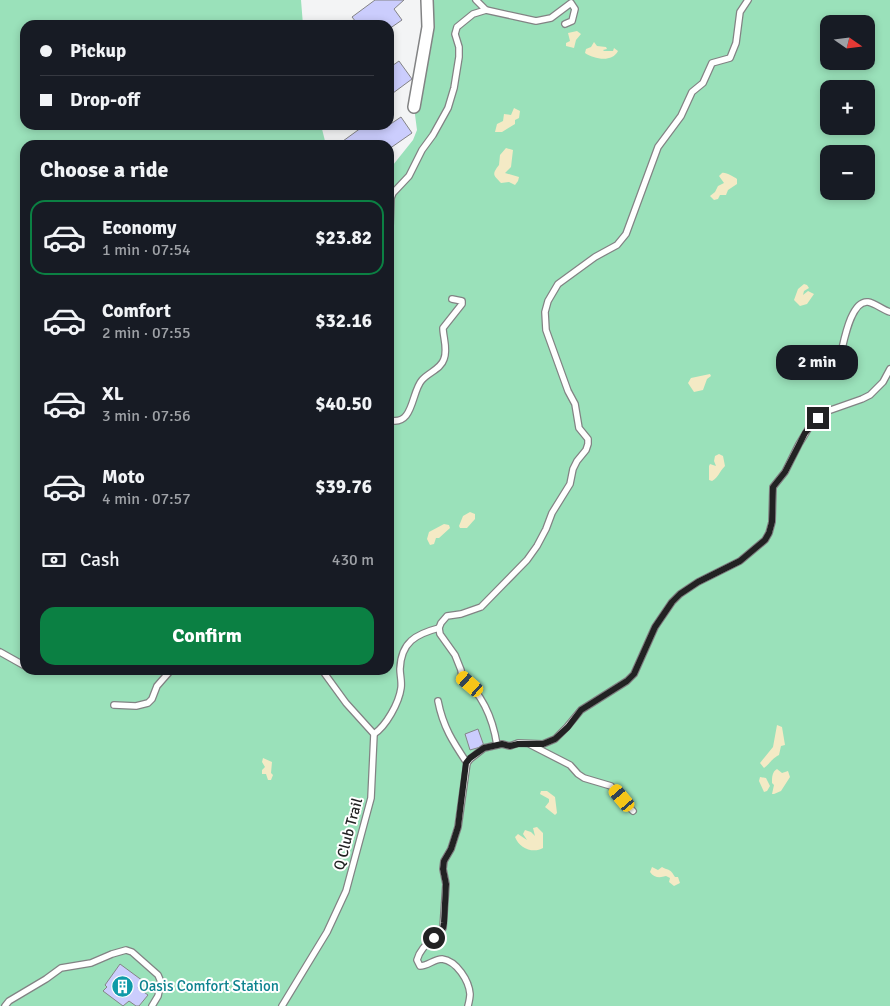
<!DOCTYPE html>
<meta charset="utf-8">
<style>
body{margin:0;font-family:Signika,sans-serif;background:#20242c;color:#f1f3f6;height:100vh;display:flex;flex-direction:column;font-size:19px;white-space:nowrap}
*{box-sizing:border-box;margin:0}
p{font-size:16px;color:#9ea1a6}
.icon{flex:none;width:28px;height:28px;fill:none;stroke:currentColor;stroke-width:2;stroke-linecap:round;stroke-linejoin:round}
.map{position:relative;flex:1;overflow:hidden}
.side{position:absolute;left:20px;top:140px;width:374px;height:535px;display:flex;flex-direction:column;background:#171b24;border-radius:15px;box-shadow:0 2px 8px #0003}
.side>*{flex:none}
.guide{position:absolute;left:20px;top:20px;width:374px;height:110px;border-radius:15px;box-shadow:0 2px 8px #0003;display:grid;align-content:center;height:110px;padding:0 20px;background:#171b24}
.needle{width:32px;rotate:104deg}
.tools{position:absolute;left:820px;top:15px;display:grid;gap:10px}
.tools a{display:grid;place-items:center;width:55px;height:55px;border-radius:10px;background:#171b24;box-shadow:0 2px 8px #0003;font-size:25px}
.end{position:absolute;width:22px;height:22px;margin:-11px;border:6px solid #222223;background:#fff;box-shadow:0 0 0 2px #fff}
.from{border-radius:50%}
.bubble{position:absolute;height:35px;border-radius:15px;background:#171b24;box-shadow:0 2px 8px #0003;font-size:16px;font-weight:700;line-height:35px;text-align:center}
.car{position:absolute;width:15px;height:30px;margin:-15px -8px;border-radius:6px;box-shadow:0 0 4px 1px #0007;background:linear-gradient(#f5c518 24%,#345 0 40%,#f5c518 0 76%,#345 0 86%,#f5c518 0)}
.guide b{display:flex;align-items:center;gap:18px;height:48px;font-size:19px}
.guide b+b{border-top:1px solid #363941}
.guide i{width:12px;height:12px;background:#f1f3f6}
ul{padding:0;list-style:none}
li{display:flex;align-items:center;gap:15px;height:75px;margin:0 10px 8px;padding:0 10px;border:2px solid transparent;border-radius:15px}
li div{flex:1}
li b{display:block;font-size:19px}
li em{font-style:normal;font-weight:700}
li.on{border-color:#0b8043}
li>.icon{width:45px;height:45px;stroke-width:1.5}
h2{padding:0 20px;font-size:22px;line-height:60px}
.pay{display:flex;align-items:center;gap:12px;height:55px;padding:0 20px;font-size:19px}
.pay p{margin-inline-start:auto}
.cta{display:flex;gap:10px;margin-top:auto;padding:10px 20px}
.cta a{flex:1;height:58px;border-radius:15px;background:#0b8043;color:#fff;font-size:20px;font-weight:700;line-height:58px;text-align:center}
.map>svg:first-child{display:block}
</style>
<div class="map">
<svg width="890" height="1006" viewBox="0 0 890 1006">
<rect width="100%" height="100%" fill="#f3f4f5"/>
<path fill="#9ae1ba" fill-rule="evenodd" d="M0 0H301L303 25H25V125H321L326 145H25V670H389V170L413 140 417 130 414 107 427 0H890V1006H0ZM829 24H866V61H829ZM829 89H866V126H829ZM829 154H866V191H829Z"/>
<g fill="#f4eac5">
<polygon points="577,31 581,34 576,40 574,48 566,46 566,43 570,41 568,33"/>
<path d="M594 42 597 46 606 47 607 49 603 50 604 51H613L614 48 618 51C612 63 594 59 585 53L586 49 591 47Z"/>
<polygon points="514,108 520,111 519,118 515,120 515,124 502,132 495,132 497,124 503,121 504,114 511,115"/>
<path d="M506 148 513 150 511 167 505 173 519 177 518 181 515 185 509 182 501 183C494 175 491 175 499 165L500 155Z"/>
<path d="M722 173C726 172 734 177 737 179V184L728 190 726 195H720L718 199 714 200 710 196 715 192 718 186 724 183 719 176Z"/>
<polygon points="804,284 807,285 809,288 804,291 803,295 808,291 814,294 807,304 800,306 794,300 798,289"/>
<polygon points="710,374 711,376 707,379 703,390 694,392 688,383 691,378"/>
<path d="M719 454 723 456 725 466C719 472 719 477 712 481L709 480V466L710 464 716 466 714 461 715 456Z"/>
<polygon points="470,512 475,514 475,519 467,528 460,528 459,526 463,516"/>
<polygon points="444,524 449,525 450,528 439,538 436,538 434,544 430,545 427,539 429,532"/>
<path d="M777 725 782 727 785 745 781 746 779 755C771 759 770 764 764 768L760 763 773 747Z"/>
<polygon points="263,758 272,762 271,773 273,775 271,780 268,780 266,774 262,774 262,770 265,767 262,762"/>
<path d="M777 769 782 773 788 771 790 777 781 791 774 794H772L774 785 772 783C772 777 772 772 777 769Z"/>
<polygon points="760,777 766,778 770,786 767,791 764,792 759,781"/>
<polygon points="541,791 547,791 555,797 557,813 555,815 545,807 549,802 549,799 540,794"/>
<path d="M537 827 543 833V848C533 854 519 848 515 837L518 834 527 840 523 834 525 830 531 832 535 836 533 828Z"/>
<path d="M652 867 658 870 662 867C669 871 670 868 675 877H678L680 883 674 886 669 882 670 878 666 876C660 878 654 878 650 872Z"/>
</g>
<g fill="#cbcdfd" stroke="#848486">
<polygon points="375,0 404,0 394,9 402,20 389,29 389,25 351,25 356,22 352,17"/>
<polygon points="399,61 412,79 389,96 389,68"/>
<polygon points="401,117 412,133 389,149 389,145 345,145 343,141 365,125 389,125"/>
<polygon points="478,729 484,746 470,750 465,734"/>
<polygon points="120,964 143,981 138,988 148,995 139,1006 136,1006 129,1001 123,1006 103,991 107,987 105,985"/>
</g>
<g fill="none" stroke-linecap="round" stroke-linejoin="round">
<defs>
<g id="service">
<polyline points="476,0 486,10 536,21 551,18 571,3 575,9 572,21 565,24"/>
<polyline points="389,231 390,226 391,198 393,193 409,176 422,150 433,135 448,108 454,88 459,57 459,47 455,34 457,27 473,14 486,10"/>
<path d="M841 353C844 341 851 300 868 302 875 303 883 310 890 312"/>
<path d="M389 420C414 427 411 392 422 380 429 372 441 369 444 359 448 349 443 337 443 328L462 304V301L452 299"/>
<polyline points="0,652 25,666"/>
<path d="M438 701C443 727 453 742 467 763"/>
<polyline points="114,705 136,706 148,703 152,699 157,686 171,670"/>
<path d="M374 734C386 726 399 703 401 688 402 682 400 675 400 669 401 642 416 634 439 628"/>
<path d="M497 745C493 719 482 694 462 677L461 670 455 655 440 634 439 628 441 623 447 616 461 614 481 607 527 560 537 546 546 529 552 513 570 484 573 469 577 461 586 450 588 444V439L579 428 575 404 568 391 546 330 545 312 548 301 558 284 595 257 617 245 626 234 658 147 681 116 692 92 703 83 712 63 730 58 736 43 740 12 748 0"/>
<polyline points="531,745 570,765 578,774 584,778 611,786 622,798 625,803 633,811"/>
<polyline points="5,1006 9,1001 46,979 61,968 91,963 112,954 126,950 132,952 158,975 161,982 158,996 152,1006"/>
<polyline points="282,1006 327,932 346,891 371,798 374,734 346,703 322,670"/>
<path d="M468 1006C469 1002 470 998 470 994 469 981 457 961 442 959 434 959 428 966 420 966L417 960C421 945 434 940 443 928L446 884 443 869 444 861 451 849 458 827 467 763 470 759 484 748 502 744 510 746 518 743 543 744 555 739 567 727 581 710 627 681 634 674 655 627 672 602 680 594 698 582 740 561 765 540 769 533 772 522 773 487 785 472 799 444 810 426 825 412 862 399 870 395 883 382 890 369"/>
</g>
<polyline id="minor" points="414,107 428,27 427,0"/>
</defs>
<use href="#service" stroke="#828384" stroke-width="8"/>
<use href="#minor" stroke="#828384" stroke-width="14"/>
<use href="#service" stroke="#fff" stroke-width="5.5"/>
<use href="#minor" stroke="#fff" stroke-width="11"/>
</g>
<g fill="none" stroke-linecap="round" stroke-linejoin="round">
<polyline stroke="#222223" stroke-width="6" points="434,938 443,928 444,923 446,884 443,869 444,861 451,849 458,827 466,763 470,758 484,748 502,744 510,746 518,744 543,744 555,739 568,727 581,710 627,681 634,674 655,627 672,602 680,594 698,582 740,561 765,540 769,533 772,522 773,487 785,472 805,433 818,418"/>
</g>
<defs>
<symbol id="building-disc" viewBox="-11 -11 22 22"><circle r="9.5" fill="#0f9aa8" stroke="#fff"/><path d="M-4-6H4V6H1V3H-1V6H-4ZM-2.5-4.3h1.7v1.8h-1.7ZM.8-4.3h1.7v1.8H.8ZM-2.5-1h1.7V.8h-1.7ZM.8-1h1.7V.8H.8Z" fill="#fff"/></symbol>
</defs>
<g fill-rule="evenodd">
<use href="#building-disc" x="110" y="974" width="25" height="25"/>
</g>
<g text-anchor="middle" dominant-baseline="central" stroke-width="4" stroke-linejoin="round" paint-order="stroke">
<g font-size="15" fill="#222223" stroke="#fff">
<text transform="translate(348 834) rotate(-75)">Q Club Trail</text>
</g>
<g font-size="15" fill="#0d838f" stroke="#fff" text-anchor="start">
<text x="139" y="986">Oasis Comfort Station</text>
</g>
</g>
</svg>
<div class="tools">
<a><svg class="needle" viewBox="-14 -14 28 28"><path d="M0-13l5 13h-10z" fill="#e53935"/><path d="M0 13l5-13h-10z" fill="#9ea1a6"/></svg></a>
<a>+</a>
<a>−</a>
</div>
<i class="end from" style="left:434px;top:938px"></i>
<i class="end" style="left:818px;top:418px"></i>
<div class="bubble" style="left:776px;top:345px;width:82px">2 min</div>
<i class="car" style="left:470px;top:684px;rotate:311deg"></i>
<i class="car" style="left:622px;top:798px;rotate:320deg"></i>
<div class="guide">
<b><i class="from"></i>Pickup</b>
<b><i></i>Drop-off</b>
</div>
<section class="side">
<h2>Choose a ride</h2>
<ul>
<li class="on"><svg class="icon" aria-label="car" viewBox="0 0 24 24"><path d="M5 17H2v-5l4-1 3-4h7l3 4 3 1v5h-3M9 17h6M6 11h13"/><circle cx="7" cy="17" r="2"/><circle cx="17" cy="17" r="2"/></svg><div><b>Economy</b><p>1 min · 07:54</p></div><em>$23.82</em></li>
<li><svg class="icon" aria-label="car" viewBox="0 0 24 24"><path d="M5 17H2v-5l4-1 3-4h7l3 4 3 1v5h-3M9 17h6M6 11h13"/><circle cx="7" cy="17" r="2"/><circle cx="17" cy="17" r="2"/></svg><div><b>Comfort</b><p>2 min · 07:55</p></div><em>$32.16</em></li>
<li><svg class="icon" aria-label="car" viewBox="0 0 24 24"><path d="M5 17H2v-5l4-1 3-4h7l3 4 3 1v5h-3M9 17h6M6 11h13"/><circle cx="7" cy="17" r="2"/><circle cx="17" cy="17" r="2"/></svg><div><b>XL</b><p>3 min · 07:56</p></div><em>$40.50</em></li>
<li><svg class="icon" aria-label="car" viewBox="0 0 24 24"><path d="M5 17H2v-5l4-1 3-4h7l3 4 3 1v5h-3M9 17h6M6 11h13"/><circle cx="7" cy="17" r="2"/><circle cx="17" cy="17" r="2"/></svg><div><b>Moto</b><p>4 min · 07:57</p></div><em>$39.76</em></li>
</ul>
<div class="pay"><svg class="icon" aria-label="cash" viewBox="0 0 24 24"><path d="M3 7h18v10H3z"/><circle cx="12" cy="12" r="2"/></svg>Cash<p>430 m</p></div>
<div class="cta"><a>Confirm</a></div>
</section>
</div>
